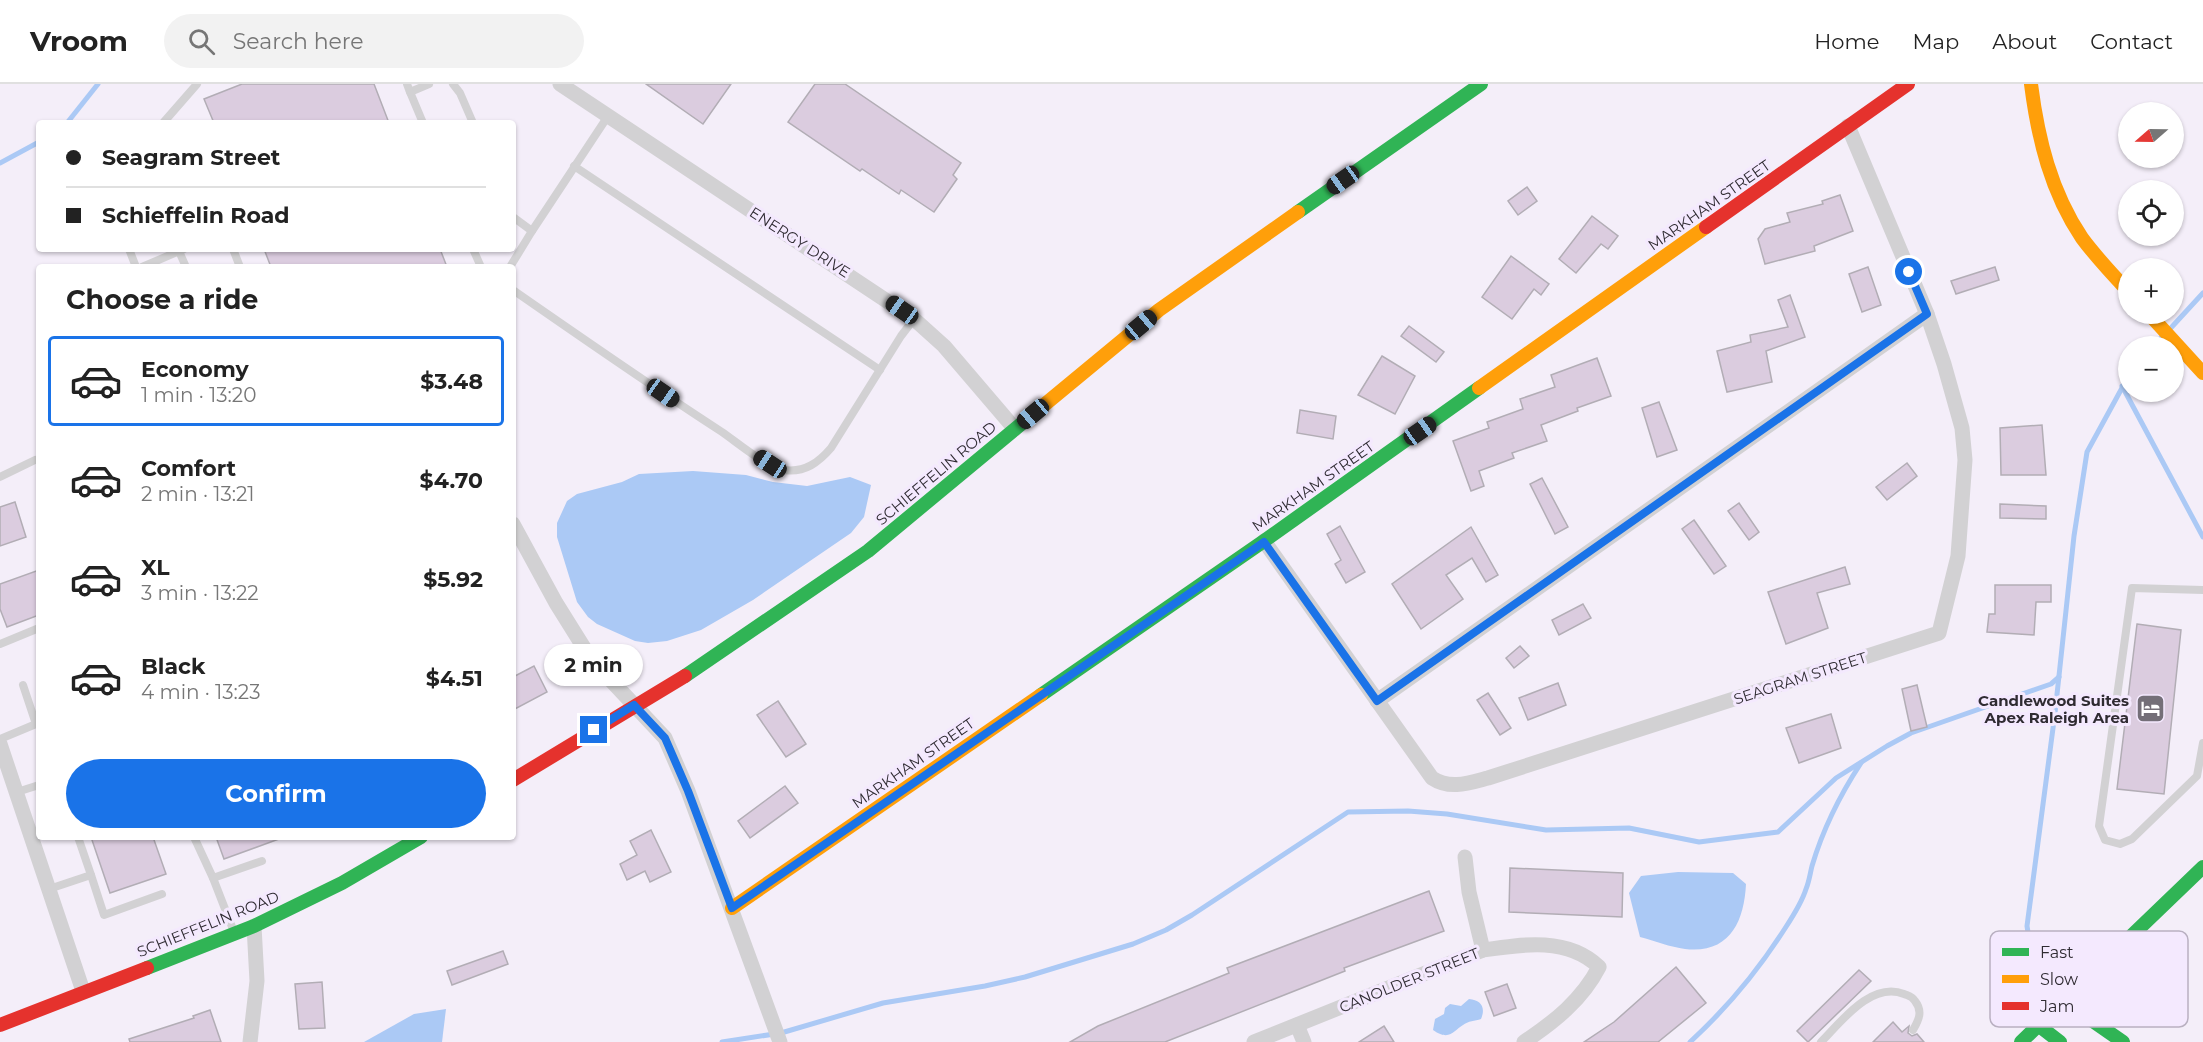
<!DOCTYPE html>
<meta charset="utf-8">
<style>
body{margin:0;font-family:Montserrat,sans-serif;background:#f2f2f2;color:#222;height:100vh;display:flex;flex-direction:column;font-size:22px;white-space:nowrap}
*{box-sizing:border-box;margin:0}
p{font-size:20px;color:#767676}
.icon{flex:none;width:33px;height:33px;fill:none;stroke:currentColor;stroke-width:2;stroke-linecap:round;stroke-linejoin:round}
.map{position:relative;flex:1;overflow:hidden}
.panel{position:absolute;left:36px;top:180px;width:480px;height:576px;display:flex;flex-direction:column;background:#fff;border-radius:6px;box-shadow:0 2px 4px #0004}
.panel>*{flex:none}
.guide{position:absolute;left:36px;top:36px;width:480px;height:132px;border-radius:6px;box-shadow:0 2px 4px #0004;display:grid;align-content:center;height:132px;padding:0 30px;background:#fff}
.needle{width:39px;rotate:250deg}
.tools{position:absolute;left:2118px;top:18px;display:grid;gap:12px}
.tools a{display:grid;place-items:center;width:66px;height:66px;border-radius:50%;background:#fff;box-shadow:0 2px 4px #0004;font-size:30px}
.end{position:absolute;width:27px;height:27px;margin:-14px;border:8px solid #1a73e8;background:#fff;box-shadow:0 0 0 3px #fff}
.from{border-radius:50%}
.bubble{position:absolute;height:42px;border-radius:21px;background:#fff;box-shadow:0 2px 4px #0004;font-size:20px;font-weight:700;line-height:42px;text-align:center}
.car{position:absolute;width:18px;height:36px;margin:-18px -9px;border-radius:8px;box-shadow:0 0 4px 2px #0007;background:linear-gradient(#222 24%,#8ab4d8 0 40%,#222 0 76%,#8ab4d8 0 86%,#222 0)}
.guide b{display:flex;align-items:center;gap:21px;height:57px;font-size:22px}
.guide b+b{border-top:2px solid #e0e0e0}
.guide i{width:15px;height:15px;background:#222}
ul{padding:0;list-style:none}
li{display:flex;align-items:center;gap:18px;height:90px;margin:0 12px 9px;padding:0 18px;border:3px solid transparent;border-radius:6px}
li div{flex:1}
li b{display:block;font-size:22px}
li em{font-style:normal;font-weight:700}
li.current{border-color:#1a73e8}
li>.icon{width:54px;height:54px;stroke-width:1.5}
h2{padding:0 30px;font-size:27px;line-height:72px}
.button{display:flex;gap:12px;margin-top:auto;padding:12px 30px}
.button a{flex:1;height:69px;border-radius:36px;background:#1a73e8;color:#fff;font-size:24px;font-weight:700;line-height:69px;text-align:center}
header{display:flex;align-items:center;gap:36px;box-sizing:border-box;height:84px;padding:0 30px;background:#fff;border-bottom:2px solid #e0e0e0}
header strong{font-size:28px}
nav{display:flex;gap:33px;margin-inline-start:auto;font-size:21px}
.search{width:420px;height:54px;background:#f2f2f2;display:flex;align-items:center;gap:15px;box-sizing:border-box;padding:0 21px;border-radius:33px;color:#767676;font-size:22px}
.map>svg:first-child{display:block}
</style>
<header>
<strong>Vroom</strong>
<div class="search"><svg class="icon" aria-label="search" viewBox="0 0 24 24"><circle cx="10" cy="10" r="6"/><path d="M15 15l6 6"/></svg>Search here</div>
<nav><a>Home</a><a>Map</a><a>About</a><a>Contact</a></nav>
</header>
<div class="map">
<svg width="2203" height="958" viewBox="0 0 2203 958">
<rect width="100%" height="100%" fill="#f4eef9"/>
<g fill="#abc9f5">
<polygon points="693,387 746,391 773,398 807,402 850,393 871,401 864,433 851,449 753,516 701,546 667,557 648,559 635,557 597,540 588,533 577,518 557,453 557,439 567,417 577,410 622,398 639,390"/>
<path d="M1678 788 1733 789 1746 800C1744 839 1729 870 1685 865 1670 863 1655 857 1640 853L1629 809 1641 792Z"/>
<path d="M1469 915C1481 916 1486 923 1481 935 1475 937 1468 937 1463 941 1454 946 1450 958 1433 946L1435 935 1444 930 1445 924 1450 920 1461 922Z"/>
<polygon points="446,925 442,958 364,958 414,930"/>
</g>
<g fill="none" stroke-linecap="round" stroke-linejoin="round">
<g stroke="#abc9f5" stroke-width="5">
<polyline points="67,39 98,0"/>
<polyline points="0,79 39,58"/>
<polyline points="2169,246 2203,209"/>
<polyline points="2153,262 2162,253"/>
<polyline points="2122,302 2203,453"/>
<polyline points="2041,930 2027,842 2055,629 2074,452 2087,368 2128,293"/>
<polyline points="722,958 781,949 883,919 985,902 1025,893 1133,860 1166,846 1192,831 1348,728 1408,727 1447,730 1546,746 1629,744 1699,758 1778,748 1836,694 1887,662 1911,649 2051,600 2059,593"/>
<path d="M1690 958C1725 926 1756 889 1782 849 1791 835 1801 821 1806 805 1809 798 1810 790 1812 782 1823 745 1840 711 1861 679"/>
</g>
</g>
<g fill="#dbccdf" stroke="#b2adb5" stroke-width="1.5">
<polygon points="242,0 374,0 389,39 214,39 204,15"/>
<polygon points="646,0 731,0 703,40"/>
<polygon points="815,0 845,0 961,79 953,91 957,95 934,128 901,106 899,110 862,85 860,87 788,38"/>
<polygon points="1527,103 1537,117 1518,131 1508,117"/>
<polygon points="1840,111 1853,147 1814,162 1815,167 1765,180 1758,155 1765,145 1790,138 1787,129 1823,120 1822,117"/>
<polygon points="1592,132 1618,152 1608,165 1601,160 1576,189 1559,175"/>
<polygon points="264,165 440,165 447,183 271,183"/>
<polygon points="1511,172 1549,200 1541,211 1534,205 1512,235 1482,213"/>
<polygon points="1868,183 1881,221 1862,228 1849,190"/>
<polygon points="1995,183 1999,196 1956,210 1951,197"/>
<polygon points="1790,211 1805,253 1766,267 1772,298 1727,308 1717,267 1751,258 1750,251 1788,243 1778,216"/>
<polygon points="1409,242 1444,268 1436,278 1401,252"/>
<polygon points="1382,272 1415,292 1395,330 1358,311"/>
<polygon points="1597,274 1611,312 1577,324 1578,327 1541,341 1547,357 1512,369 1514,374 1479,387 1484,402 1471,407 1453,357 1489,344 1487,338 1523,325 1520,315 1555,303 1551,291"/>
<polygon points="1659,318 1677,366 1657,373 1642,324"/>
<polygon points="1300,326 1336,332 1333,355 1297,349"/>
<polygon points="2042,341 2046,391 2001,391 2000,344"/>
<polygon points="1907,379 1917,392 1887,416 1876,403"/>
<polygon points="1542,394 1568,443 1555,450 1530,400"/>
<polygon points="15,418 26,453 0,462 0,423"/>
<polygon points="1739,419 1759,448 1749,456 1728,427"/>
<polygon points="2000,420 2046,422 2046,435 2000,434"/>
<polygon points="1694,436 1726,482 1714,490 1682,445"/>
<polygon points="1340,442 1365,488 1346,499 1335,480 1341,476 1327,450"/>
<polygon points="1471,443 1498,491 1486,498 1472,474 1446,491 1463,515 1421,545 1392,500"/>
<polygon points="1845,483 1850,500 1817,509 1828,544 1786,560 1768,508"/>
<polygon points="39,486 39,531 7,543 0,525 0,500"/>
<polygon points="1995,501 2051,501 2051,518 2036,518 2034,551 1987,548 1989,530 1995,530"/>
<polygon points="1583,520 1591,534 1559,551 1552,536"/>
<polygon points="2137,540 2181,546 2164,710 2117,705"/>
<polygon points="1520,562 1529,572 1514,584 1506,574"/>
<polygon points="534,582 547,608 513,626 513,593"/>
<polygon points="1558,599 1566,621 1528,636 1519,614"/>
<polygon points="1917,601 1927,643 1911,647 1902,605"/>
<polygon points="1488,609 1511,644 1500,651 1477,616"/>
<polygon points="778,617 806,660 786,673 757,631"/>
<polygon points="1831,630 1841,664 1799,679 1786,644"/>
<polygon points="785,702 798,719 750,754 738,737"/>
<polygon points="651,746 671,788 650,798 645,787 627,796 620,780 637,771 630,757"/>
<polygon points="91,753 153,753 166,790 110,809"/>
<polygon points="216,753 279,753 279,755 224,775"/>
<polygon points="1510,784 1623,789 1622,833 1509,828"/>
<polygon points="1429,807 1444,847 1344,884 1345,887 1165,958 1070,958 1098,942 1229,889 1227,884"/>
<polygon points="503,867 508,880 452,901 447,887"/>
<polygon points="1676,883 1706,919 1658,958 1584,958 1614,938"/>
<polygon points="1859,886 1871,897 1808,958 1797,947"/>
<polygon points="322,898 325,944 299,945 295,900"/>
<polygon points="1507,900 1516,924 1494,932 1485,908"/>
<polygon points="210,926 221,958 130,958 129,955 194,934 193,932"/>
<polygon points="1893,938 1902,948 1909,942 1908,949 1912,952 1917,950 1924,958 1873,958"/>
<polygon points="1384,942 1394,958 1359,958"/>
</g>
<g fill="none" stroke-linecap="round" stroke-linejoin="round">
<g stroke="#d2d1d3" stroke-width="8">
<polyline points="407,0 410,8 429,0"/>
<polyline points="453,0 460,9 473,39"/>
<polyline points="410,8 423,39"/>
<polyline points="163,39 197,0"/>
<polyline points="574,82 880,286"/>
<polyline points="513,133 532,147"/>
<polyline points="129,165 136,183"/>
<polyline points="178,165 186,183"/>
<polyline points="233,165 240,183"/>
<polyline points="473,165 481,183"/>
<polyline points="142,183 184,165"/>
<polyline points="510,183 532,147 608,32"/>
<path d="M513 206C582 254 651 302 722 348 738 359 766 383 784 386 805 389 819 378 831 364L901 252 914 235"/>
<polyline points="0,393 35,376"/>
<polyline points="2203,506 2132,504 2099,742 2105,756 2120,760 2132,755 2197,692 2203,659"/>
<polyline points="0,560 39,544"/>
<polyline points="0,655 36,640 23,601"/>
<polyline points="17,708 39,701"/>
<polyline points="194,753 213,794"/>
<polyline points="91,791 104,831 162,810"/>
<polyline points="49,805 91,791 78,753"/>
<polyline points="234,848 213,794 262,777"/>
<path d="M1821 958C1841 938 1871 897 1904 910 1909 912 1912 912 1915 917 1923 927 1919 936 1913 946"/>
</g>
<g stroke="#d2d1d3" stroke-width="15">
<polyline points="560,0 914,235 944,262 1015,345"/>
<polyline points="513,440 556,519 591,575 665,654 688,707 780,958"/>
<path d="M1264 457 1432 694C1450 706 1469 699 1488 694L1939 549 1958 472 1965 376 1962 344 1944 280 1927 230 1848 42"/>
<polyline points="1377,617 1927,230"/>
<polyline points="0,660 83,907"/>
<polyline points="1465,773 1469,808 1483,866"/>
<polyline points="1297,941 1304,958"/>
<polyline points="250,958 257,897 254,842"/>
<path d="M1254 958 1483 866C1523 860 1568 853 1599 883 1582 916 1554 938 1524 958"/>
</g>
<g stroke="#30b455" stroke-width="14">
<polyline points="1298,128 1481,0"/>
<polyline points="685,592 868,467 1032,331"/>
<polyline points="1041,611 1264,457 1479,304"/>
<polyline points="147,884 254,842 342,799 421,753"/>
<polyline points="2064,917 2123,958"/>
<polyline points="2038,941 2060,958"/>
<polyline points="2021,958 2203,783"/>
</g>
<g stroke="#ff9f0a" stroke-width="14">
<path d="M2031 0C2038 55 2051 108 2082 154 2096 173 2112 190 2128 207"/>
<polyline points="2149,230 2203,289"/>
<polyline points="1479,304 1706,143"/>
<polyline points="1032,331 1159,226 1298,128"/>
<polyline points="732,824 1041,611"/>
</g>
<g stroke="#e5322d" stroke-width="14">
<polyline points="1706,143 1908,0"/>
<polyline points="513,696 685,592"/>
<polyline points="0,941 147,884"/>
</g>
</g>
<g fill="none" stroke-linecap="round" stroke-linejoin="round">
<polyline stroke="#1a73e8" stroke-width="8" points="594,646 634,621 665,654 688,707 732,824 1264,458 1377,617 1927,230 1909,188"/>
</g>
<defs>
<symbol id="hotel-square" viewBox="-11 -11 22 22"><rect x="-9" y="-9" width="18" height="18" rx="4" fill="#746f78" stroke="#f4e9fe"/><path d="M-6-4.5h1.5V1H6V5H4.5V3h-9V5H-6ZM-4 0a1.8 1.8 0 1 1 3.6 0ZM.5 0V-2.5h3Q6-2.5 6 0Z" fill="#fff"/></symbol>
</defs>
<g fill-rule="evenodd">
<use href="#hotel-square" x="2134" y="608" width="33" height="33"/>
</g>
<g text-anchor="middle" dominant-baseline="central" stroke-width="6" stroke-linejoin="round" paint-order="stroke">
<g font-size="15" fill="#2f2b32" stroke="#f4e9fe">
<text transform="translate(1709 121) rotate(-35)">MARKHAM STREET</text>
<text transform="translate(800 158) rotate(33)">ENERGY DRIVE</text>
<text transform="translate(936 389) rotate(-40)">SCHIEFFELIN ROAD</text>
<text transform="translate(1313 402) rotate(-35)">MARKHAM STREET</text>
<text transform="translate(1800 594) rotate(-18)">SEAGRAM STREET</text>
<text transform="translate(913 679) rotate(-35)">MARKHAM STREET</text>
<text transform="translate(208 840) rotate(-22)">SCHIEFFELIN ROAD</text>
<text transform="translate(1409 896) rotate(-22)">CANOLDER STREET</text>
</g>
<g font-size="15" font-weight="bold" fill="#2f2b32" stroke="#f4e9fe" text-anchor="end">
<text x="2129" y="616">Candlewood Suites<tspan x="2129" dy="17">Apex Raleigh Area</tspan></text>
</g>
</g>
<rect x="1990" y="847" width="198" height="96" rx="9" fill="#f4e9fe" stroke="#b9b0c1" stroke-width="1.5"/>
<rect x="2002" y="864" width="27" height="8" fill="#30b455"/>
<rect x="2002" y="891" width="27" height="8" fill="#ff9f0a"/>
<rect x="2002" y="918" width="27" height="8" fill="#e5322d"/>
<g font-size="16" fill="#2f2b32">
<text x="2040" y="874">Fast</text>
<text x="2040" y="901">Slow</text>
<text x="2040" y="928">Jam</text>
</g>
</svg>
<div class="tools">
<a><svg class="needle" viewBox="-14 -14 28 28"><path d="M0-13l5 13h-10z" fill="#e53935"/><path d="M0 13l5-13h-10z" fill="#767676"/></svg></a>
<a><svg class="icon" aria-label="locate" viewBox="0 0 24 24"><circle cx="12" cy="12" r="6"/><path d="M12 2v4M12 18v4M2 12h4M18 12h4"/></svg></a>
<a>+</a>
<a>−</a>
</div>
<i class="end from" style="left:1909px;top:188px"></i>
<i class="end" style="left:594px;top:646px"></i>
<div class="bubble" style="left:544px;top:560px;width:99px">2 min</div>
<i class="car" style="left:1343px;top:96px;rotate:235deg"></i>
<i class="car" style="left:902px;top:226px;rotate:305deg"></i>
<i class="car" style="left:1141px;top:241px;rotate:50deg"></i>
<i class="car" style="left:663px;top:309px;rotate:125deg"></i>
<i class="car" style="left:1033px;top:330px;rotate:230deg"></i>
<i class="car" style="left:1420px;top:347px;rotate:55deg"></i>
<i class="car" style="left:770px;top:380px;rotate:303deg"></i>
<div class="guide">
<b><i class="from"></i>Seagram Street</b>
<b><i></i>Schieffelin Road</b>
</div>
<section class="panel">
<h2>Choose a ride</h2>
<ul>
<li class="current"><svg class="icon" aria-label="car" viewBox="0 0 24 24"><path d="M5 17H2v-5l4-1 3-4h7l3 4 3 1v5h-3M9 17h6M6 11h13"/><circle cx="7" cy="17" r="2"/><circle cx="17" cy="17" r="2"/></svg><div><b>Economy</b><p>1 min · 13:20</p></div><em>$3.48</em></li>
<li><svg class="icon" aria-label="car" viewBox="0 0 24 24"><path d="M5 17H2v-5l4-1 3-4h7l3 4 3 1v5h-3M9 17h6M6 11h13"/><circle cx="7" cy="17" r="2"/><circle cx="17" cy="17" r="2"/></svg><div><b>Comfort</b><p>2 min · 13:21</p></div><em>$4.70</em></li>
<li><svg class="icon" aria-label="car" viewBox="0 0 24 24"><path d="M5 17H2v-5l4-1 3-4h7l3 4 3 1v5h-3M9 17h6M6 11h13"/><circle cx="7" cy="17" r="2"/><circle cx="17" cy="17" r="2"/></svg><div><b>XL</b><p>3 min · 13:22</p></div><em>$5.92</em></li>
<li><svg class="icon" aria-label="car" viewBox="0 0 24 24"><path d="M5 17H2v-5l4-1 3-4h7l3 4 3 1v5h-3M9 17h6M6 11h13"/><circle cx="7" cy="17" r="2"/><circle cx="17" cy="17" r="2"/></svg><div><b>Black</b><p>4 min · 13:23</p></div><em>$4.51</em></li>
</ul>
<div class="button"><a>Confirm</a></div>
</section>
</div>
